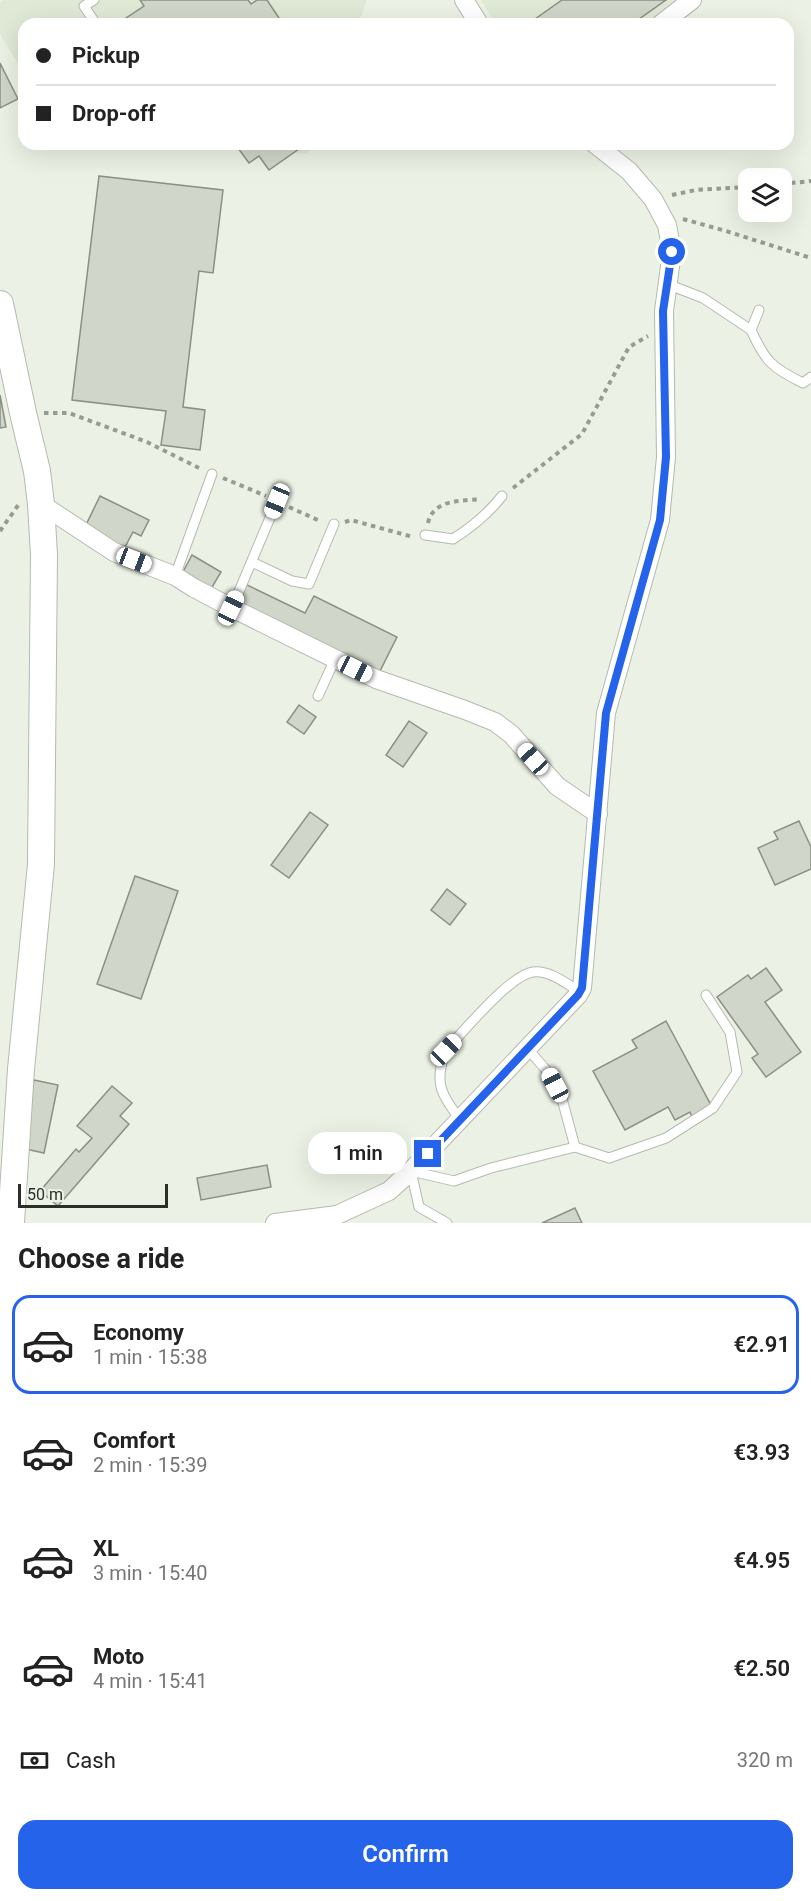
<!DOCTYPE html>
<meta charset="utf-8">
<style>
body{margin:0;font-family:Roboto,sans-serif;background:#f6f6f6;color:#222;height:100vh;display:flex;flex-direction:column;font-size:22px;white-space:nowrap}
*{box-sizing:border-box;margin:0}
p{font-size:20px;color:#767676}
.icon{flex:none;width:33px;height:33px;fill:none;stroke:currentColor;stroke-width:2;stroke-linecap:round;stroke-linejoin:round}
.map{position:relative;height:1223px;overflow:hidden}
.panel{display:flex;flex-direction:column;background:#fff;flex:1}
.panel>*{flex:none}
.top-card{position:absolute;left:18px;top:18px;width:776px;height:132px;border-radius:18px;box-shadow:0 6px 24px #0002;display:grid;align-content:center;height:132px;padding:0 18px;background:#fff}
.buttons{position:absolute;left:738px;top:168px;display:grid;gap:12px}
.buttons a{display:grid;place-items:center;width:54px;height:54px;border-radius:12px;background:#fff;box-shadow:0 6px 24px #0002;font-size:30px}
.scale{position:absolute;left:18px;bottom:15px;width:150px;box-sizing:border-box;padding-left:6px;border:3px solid #2c2e29;border-top:0;font-size:16px;line-height:21px;white-space:nowrap;color:#2c2e29;-webkit-text-stroke:4px #ebf2e5;paint-order:stroke}
.end{position:absolute;width:27px;height:27px;margin:-14px;border:8px solid #2563eb;background:#fff;box-shadow:0 0 0 3px #fff}
.from{border-radius:50%}
.bubble{position:absolute;height:42px;border-radius:18px;background:#fff;box-shadow:0 6px 24px #0002;font-size:20px;font-weight:600;line-height:42px;text-align:center}
.car{position:absolute;width:18px;height:36px;margin:-18px -9px;border-radius:8px;box-shadow:0 0 4px 2px #0007;background:linear-gradient(#fff 24%,#345 0 40%,#fff 0 76%,#345 0 86%,#fff 0)}
.top-card b{display:flex;align-items:center;gap:21px;height:57px;font-size:22px}
.top-card b+b{border-top:2px solid #e0e0e0}
.top-card i{width:15px;height:15px;background:#222}
ul{padding:0;list-style:none}
li{display:flex;align-items:center;gap:18px;height:99px;margin:0 12px 9px;padding:0 6px;border:3px solid transparent;border-radius:18px}
li div{flex:1}
li b{display:block;font-size:22px}
li em{font-style:normal;font-weight:600}
li.current{border-color:#2563eb}
li>.icon{width:54px;height:54px;stroke-width:1.5}
h2{padding:0 18px;font-size:27px;line-height:72px}
.pay{display:flex;align-items:center;gap:15px;height:66px;padding:0 18px;font-size:22px}
.pay p{margin-inline-start:auto}
.button{display:flex;gap:12px;margin-top:auto;padding:12px 18px}
.button a{flex:1;height:69px;border-radius:18px;background:#2563eb;color:#fff;font-size:24px;font-weight:600;line-height:69px;text-align:center}
.map>svg:first-child{display:block}
</style>
<div class="map">
<svg width="811" height="1223" viewBox="0 0 811 1223">
<rect width="100%" height="100%" fill="#ebf2e5"/>
<g fill="#dfe9d5">
<polygon points="3,0 367,0 358,24 24,24 24,73 0,34 0,2"/>
<polygon points="481,0 680,0 643,24 496,24"/>
<polygon points="102,144 312,144 308,154"/>
</g>
<g fill="#d0d6c9" stroke="#8a9084" stroke-width="1.5">
<polygon points="140,0 248,0 251,4 257,0 267,0 283,24 117,24 144,6"/>
<polygon points="562,0 666,0 632,24 528,24"/>
<polygon points="0,63 18,99 0,108"/>
<polygon points="235,144 306,144 269,170 259,156 249,163"/>
<polygon points="99,176 223,190 213,273 199,271 183,407 205,410 200,450 161,445 166,411 72,400"/>
<polygon points="0,395 6,427 0,428"/>
<polygon points="100,496 149,520 141,536 133,532 124,549 84,529"/>
<polygon points="192,555 221,572 211,589 183,572"/>
<polygon points="243,583 305,613 314,596 397,637 376,679 232,608"/>
<polygon points="299,705 316,717 304,734 287,722"/>
<polygon points="409,721 427,733 403,767 386,755"/>
<polygon points="310,812 328,825 289,878 271,865"/>
<polygon points="799,821 811,847 811,869 775,885 758,848 778,839 774,832"/>
<polygon points="135,876 178,891 141,999 97,984"/>
<polygon points="447,889 466,904 450,925 431,910"/>
<polygon points="766,968 782,990 765,1002 801,1052 766,1077 752,1058 758,1054 717,997 748,975 751,979"/>
<polygon points="666,1021 712,1107 692,1117 690,1112 675,1120 668,1107 625,1130 593,1071 637,1048 632,1040"/>
<polygon points="34,1080 58,1085 44,1153 21,1148"/>
<polygon points="112,1086 132,1103 120,1116 129,1124 58,1206 40,1191 76,1149 79,1152 92,1138 77,1126"/>
<polygon points="267,1165 271,1187 201,1200 197,1178"/>
<polygon points="575,1208 582,1223 542,1223"/>
</g>
<g fill="none" stroke-linecap="round" stroke-linejoin="round">
<defs>
<g id="lane">
<polyline points="94,0 84,6 96,24"/>
<polyline points="667,284 703,298 751,330 759,310"/>
<path d="M751 330C765 361 772 368 803 383L811 377"/>
<path d="M425 535 453 539C472 527 488 514 502 496"/>
<polyline points="252,562 292,581 309,584 334,524"/>
<polyline points="175,576 212,474"/>
<polyline points="232,608 277,501"/>
<polyline points="318,696 335,659"/>
<polyline points="527,1048 547,1071 562,1099 575,1147"/>
<path d="M460 1119C440 1094 434 1081 446 1050 464 1031 510 975 533 972 550 970 567 984 580 992"/>
<polyline points="447,1223 419,1207 411,1171 454,1181 491,1168 575,1147 609,1158 666,1138 713,1108 737,1072 730,1032 706,995"/>
</g>
<g id="street">
<polyline points="464,0 479,24"/>
<polyline points="661,24 692,0"/>
<polyline points="41,504 114,552 175,576 194,588 232,608 376,679 465,710 495,722 511,734 557,786 598,814"/>
<polyline points="275,1223 337,1215 389,1191 411,1171 578,995 582,988 606,713 660,520 666,457 664,311 672,252 667,225 653,199 629,171 595,144"/>
</g>
<polyline id="secondary" points="0,304 23,413 37,471 41,504 44,555 41,864 21,1069 11,1223"/>
</defs>
<use href="#lane" stroke="#b4baae" stroke-width="11"/>
<use href="#street" stroke="#b4baae" stroke-width="20"/>
<use href="#secondary" stroke="#b4baae" stroke-width="28"/>
<g stroke="#979c92" stroke-width="4" stroke-dasharray="4.5 4.5" stroke-linecap="butt">
<polyline points="782,184 811,181"/>
<polyline points="672,195 696,190 748,187"/>
<polyline points="683,219 726,231 811,258"/>
<polyline points="44,413 69,413 147,442 199,468"/>
<polyline points="223,478 266,496"/>
<polyline points="513,488 582,434 629,347 648,336"/>
<polyline points="289,507 320,521"/>
<polyline points="345,522 351,520 413,537"/>
<path d="M428 523C433 499 462 501 481 499"/>
<polyline points="0,531 19,504"/>
</g>
<use href="#lane" stroke="#fff" stroke-width="9"/>
<use href="#street" stroke="#fff" stroke-width="18"/>
<use href="#secondary" stroke="#fff" stroke-width="26"/>
</g>
<g fill="none" stroke-linecap="round" stroke-linejoin="round">
<polyline stroke="#2563eb" stroke-width="8" points="428,1154 578,995 582,988 606,713 660,520 666,457 663,311 672,252"/>
</g>
</svg>
<div class="buttons">
<a><svg class="icon" aria-label="layers" viewBox="0 0 24 24"><path d="M12 4l9 5-9 5-9-5zM3 14l9 5 9-5"/></svg></a>
</div>
<div class="scale">50 m</div>
<i class="end from" style="left:672px;top:252px"></i>
<i class="end" style="left:428px;top:1154px"></i>
<div class="bubble" style="left:308px;top:1132px;width:99px">1 min</div>
<i class="car" style="left:277px;top:501px;rotate:202deg"></i>
<i class="car" style="left:134px;top:560px;rotate:111deg"></i>
<i class="car" style="left:231px;top:608px;rotate:25deg"></i>
<i class="car" style="left:355px;top:669px;rotate:116deg"></i>
<i class="car" style="left:533px;top:759px;rotate:318deg"></i>
<i class="car" style="left:446px;top:1050px;rotate:44deg"></i>
<i class="car" style="left:555px;top:1085px;rotate:332deg"></i>
<div class="top-card">
<b><i class="from"></i>Pickup</b>
<b><i></i>Drop-off</b>
</div>
</div>
<section class="panel">
<h2>Choose a ride</h2>
<ul>
<li class="current"><svg class="icon" aria-label="car" viewBox="0 0 24 24"><path d="M5 17H2v-5l4-1 3-4h7l3 4 3 1v5h-3M9 17h6M6 11h13"/><circle cx="7" cy="17" r="2"/><circle cx="17" cy="17" r="2"/></svg><div><b>Economy</b><p>1 min · 15:38</p></div><em>€2.91</em></li>
<li><svg class="icon" aria-label="car" viewBox="0 0 24 24"><path d="M5 17H2v-5l4-1 3-4h7l3 4 3 1v5h-3M9 17h6M6 11h13"/><circle cx="7" cy="17" r="2"/><circle cx="17" cy="17" r="2"/></svg><div><b>Comfort</b><p>2 min · 15:39</p></div><em>€3.93</em></li>
<li><svg class="icon" aria-label="car" viewBox="0 0 24 24"><path d="M5 17H2v-5l4-1 3-4h7l3 4 3 1v5h-3M9 17h6M6 11h13"/><circle cx="7" cy="17" r="2"/><circle cx="17" cy="17" r="2"/></svg><div><b>XL</b><p>3 min · 15:40</p></div><em>€4.95</em></li>
<li><svg class="icon" aria-label="car" viewBox="0 0 24 24"><path d="M5 17H2v-5l4-1 3-4h7l3 4 3 1v5h-3M9 17h6M6 11h13"/><circle cx="7" cy="17" r="2"/><circle cx="17" cy="17" r="2"/></svg><div><b>Moto</b><p>4 min · 15:41</p></div><em>€2.50</em></li>
</ul>
<div class="pay"><svg class="icon" aria-label="cash" viewBox="0 0 24 24"><path d="M3 7h18v10H3z"/><circle cx="12" cy="12" r="2"/></svg>Cash<p>320 m</p></div>
<div class="button"><a>Confirm</a></div>
</section>
